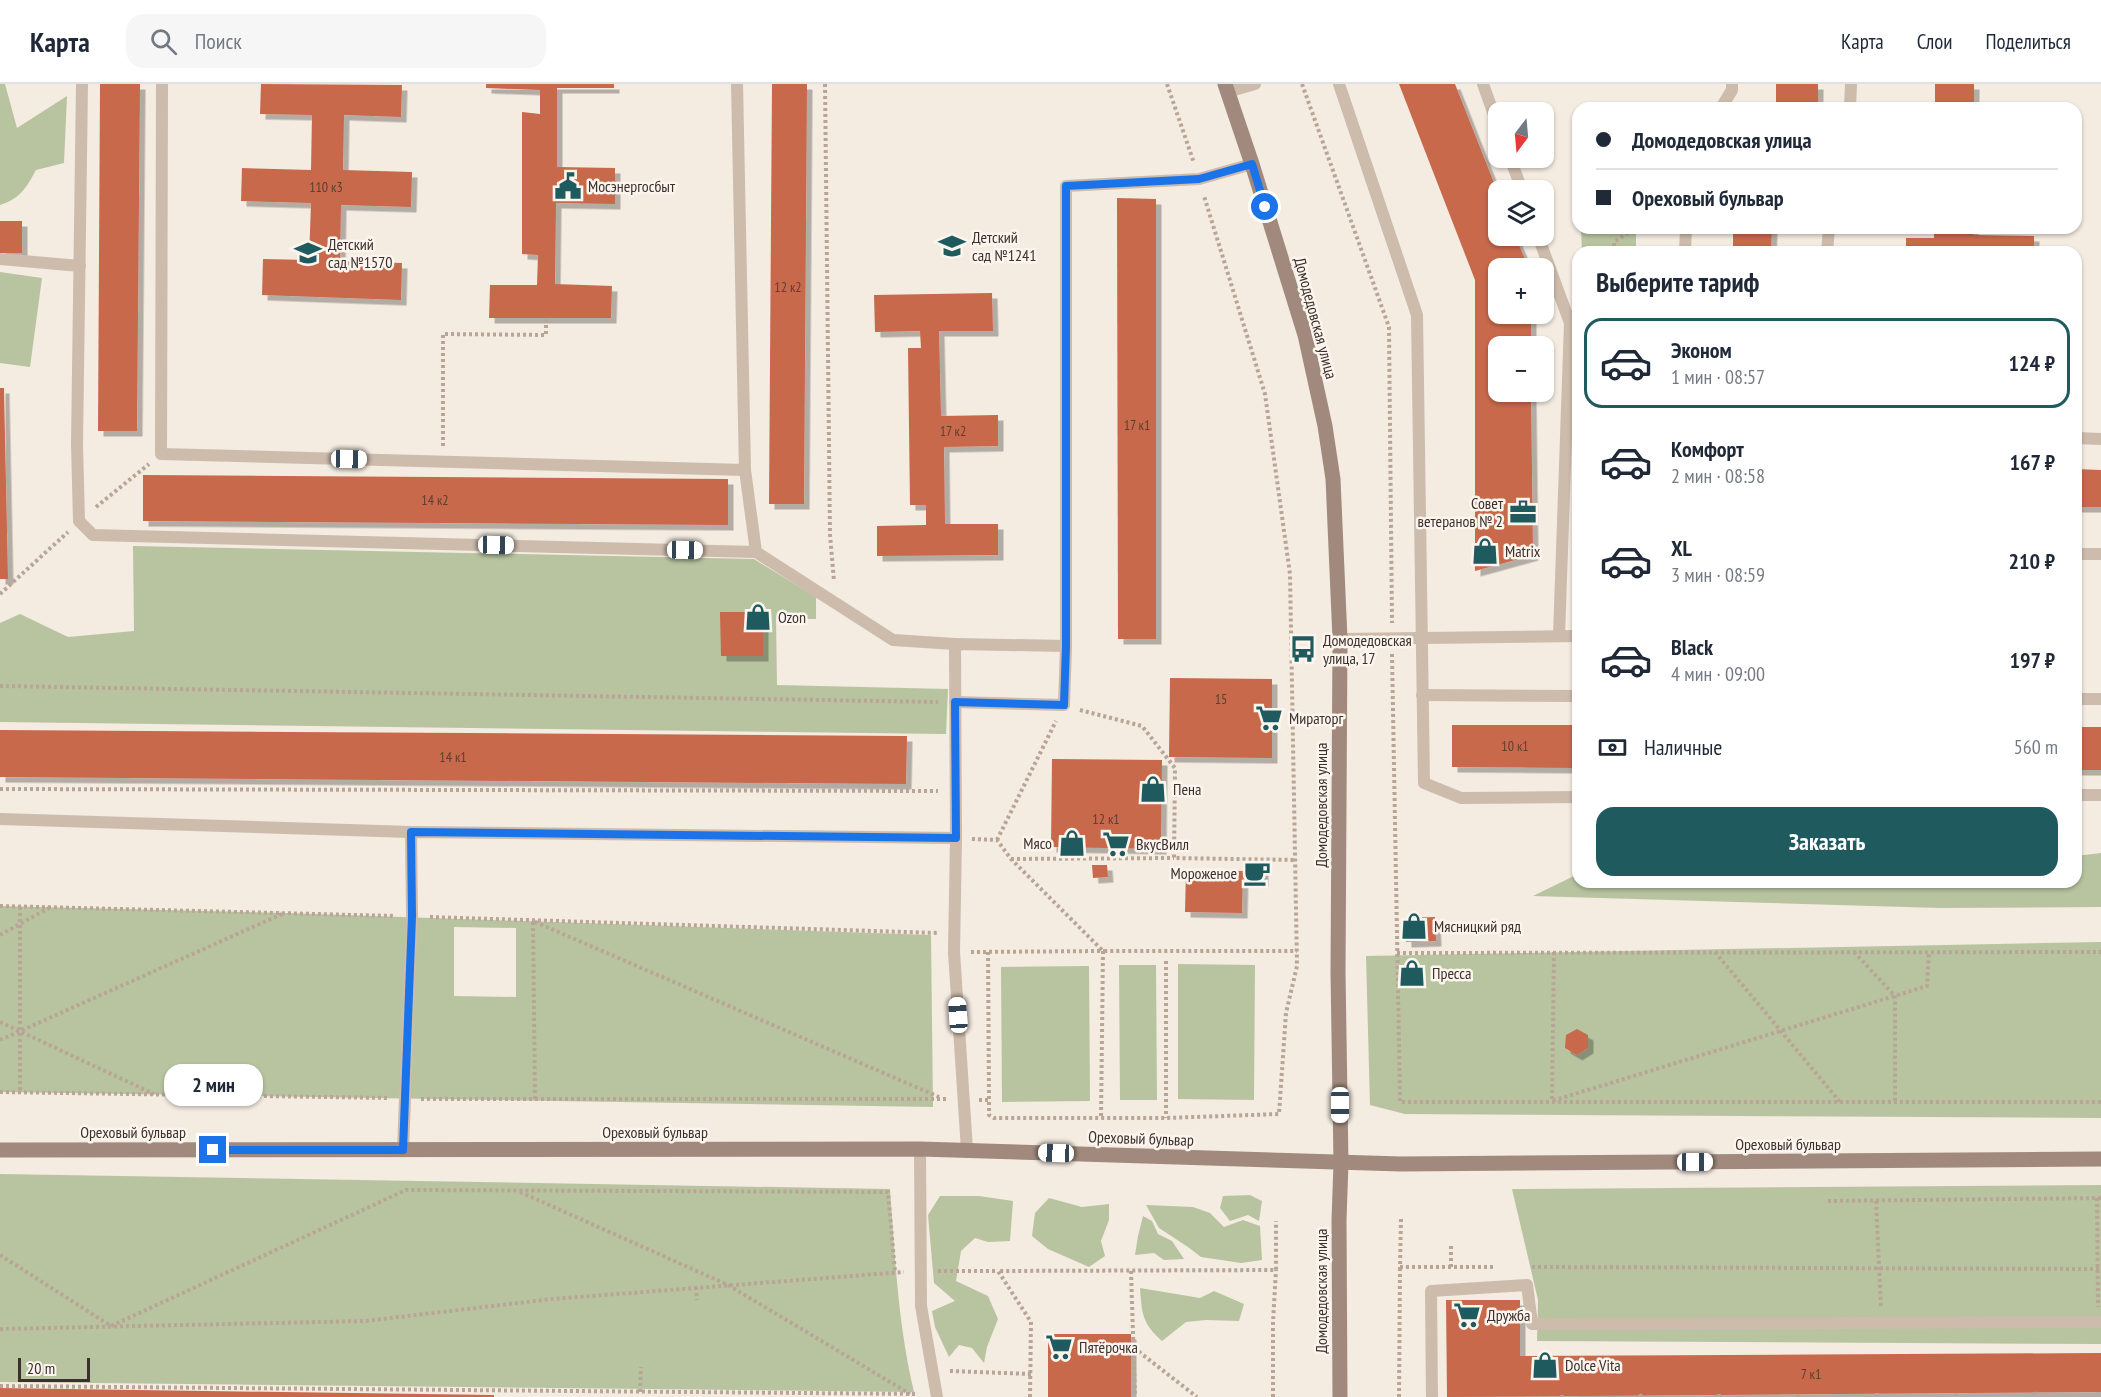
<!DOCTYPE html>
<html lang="ru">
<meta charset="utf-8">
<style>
body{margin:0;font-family:"PT Sans Narrow",sans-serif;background:#f6f6f7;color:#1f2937;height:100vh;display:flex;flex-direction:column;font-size:22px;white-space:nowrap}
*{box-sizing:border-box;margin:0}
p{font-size:20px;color:#747a83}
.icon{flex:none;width:33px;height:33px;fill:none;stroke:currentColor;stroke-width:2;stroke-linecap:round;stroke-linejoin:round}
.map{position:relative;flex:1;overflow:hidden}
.details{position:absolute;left:1572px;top:162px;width:510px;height:642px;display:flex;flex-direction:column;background:#fff;border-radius:18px;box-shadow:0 2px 4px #0004}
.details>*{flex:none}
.hud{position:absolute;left:1572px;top:18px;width:510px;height:132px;border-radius:18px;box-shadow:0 2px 4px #0004;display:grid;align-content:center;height:132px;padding:0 24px;background:#fff}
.needle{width:39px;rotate:196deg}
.controls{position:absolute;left:1488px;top:18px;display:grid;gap:12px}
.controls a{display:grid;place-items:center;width:66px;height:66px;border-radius:12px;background:#fff;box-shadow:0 2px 4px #0004;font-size:30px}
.scale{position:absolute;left:18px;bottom:15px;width:72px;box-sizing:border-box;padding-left:6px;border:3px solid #3b302b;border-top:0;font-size:16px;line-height:21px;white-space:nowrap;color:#3b302b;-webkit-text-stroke:4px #fbf5ee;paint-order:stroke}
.end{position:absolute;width:27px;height:27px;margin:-14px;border:8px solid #1a73e8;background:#fff;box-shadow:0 0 0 3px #fff}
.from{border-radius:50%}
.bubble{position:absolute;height:42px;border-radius:18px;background:#fff;box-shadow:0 2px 4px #0004;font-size:20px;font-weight:700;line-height:42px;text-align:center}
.car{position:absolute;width:18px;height:36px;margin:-18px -9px;border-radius:8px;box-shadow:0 0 4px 2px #0007;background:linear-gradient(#fff 24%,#345 0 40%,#fff 0 76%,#345 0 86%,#fff 0)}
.hud b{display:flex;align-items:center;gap:21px;height:57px;font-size:22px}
.hud b+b{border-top:2px solid #e0e1e3}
.hud i{width:15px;height:15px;background:#1f2937}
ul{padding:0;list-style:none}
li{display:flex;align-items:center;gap:18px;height:90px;margin:0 12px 9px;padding:0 12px;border:3px solid transparent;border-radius:18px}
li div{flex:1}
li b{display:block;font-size:22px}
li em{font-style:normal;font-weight:700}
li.current{border-color:#1f5a5e}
li>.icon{width:54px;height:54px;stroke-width:1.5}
h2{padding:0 24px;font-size:27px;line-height:72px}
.pay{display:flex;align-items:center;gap:15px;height:66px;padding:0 24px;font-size:22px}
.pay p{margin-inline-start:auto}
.action{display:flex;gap:12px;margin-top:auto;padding:12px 24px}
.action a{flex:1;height:69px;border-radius:18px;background:#1f5a5e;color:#fff;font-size:24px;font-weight:700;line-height:69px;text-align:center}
header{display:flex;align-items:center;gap:36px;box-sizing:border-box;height:84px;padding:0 30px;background:#fff;border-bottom:2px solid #e0e1e3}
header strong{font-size:28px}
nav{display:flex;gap:33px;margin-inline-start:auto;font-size:21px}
.search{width:420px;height:54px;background:#f6f6f7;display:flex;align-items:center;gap:15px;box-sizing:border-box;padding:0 21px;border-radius:18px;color:#747a83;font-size:22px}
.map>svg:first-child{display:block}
</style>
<header>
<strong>Карта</strong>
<div class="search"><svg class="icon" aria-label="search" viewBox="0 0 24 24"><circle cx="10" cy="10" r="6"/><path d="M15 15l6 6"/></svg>Поиск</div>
<nav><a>Карта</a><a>Слои</a><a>Поделиться</a></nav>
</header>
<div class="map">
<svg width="2101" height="1313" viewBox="0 0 2101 1313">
<defs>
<filter id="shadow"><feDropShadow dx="5.5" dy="5.5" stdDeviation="0" flood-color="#0004"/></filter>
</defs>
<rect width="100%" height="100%" fill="#f4ebe1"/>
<g fill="#b8c4a0" fill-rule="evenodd">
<path d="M0 0H5L17 44 67 12 64 79 36 86C26 104 20 115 0 121Z"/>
<polygon points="1581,144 1636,144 1636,168 1582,168"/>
<polygon points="0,188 42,194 30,283 0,279"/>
<polygon points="133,462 754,475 816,513 816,535 776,535 777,601 948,605 946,650 0,638 0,539 20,530 68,553 134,547"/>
<polygon points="2101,769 2101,823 1940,824 1533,812 1578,790 1578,798 2076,798 2076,772"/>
<path d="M0 822 286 829 931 851 933 1023 0 1008ZM454 843 516 844V913L454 912Z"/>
<polygon points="2101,858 2101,1034 1405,1030 1370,1021 1366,872"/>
<polygon points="1178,880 1255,881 1254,1016 1178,1015"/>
<polygon points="1119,881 1156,881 1157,1016 1120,1016"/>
<polygon points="1089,882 1090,1017 1002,1018 1001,883"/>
<path d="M0 1090 890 1105C895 1173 898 1241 914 1308L0 1298Z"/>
<polygon points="2101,1101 2101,1260 1537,1257 1538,1216 1512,1105"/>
<polygon points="1250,1111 1262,1117 1259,1137 1248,1131 1230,1137 1220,1124 1223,1112"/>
<polygon points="940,1112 979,1112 1013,1117 1010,1157 988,1158 975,1154 961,1167 956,1197 988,1212 998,1235 987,1263 984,1279 972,1264 959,1261 949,1273 935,1243 932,1227 955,1217 934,1199 928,1131"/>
<polygon points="1049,1114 1082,1123 1109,1120 1109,1136 1101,1157 1105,1172 1089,1183 1048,1165 1032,1152 1035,1129"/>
<polygon points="1146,1121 1193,1123 1210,1129 1224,1143 1243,1136 1260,1142 1262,1176 1241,1179 1201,1173 1188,1163 1159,1144"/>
<polygon points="1143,1132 1152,1137 1158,1150 1172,1157 1184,1175 1164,1176 1154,1169 1135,1171 1138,1152"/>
<path d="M1140 1204 1200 1214 1214 1207 1244 1220 1239 1237 1206 1236 1186 1238 1162 1257C1142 1239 1142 1230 1140 1204Z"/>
</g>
<g fill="#c8694b" filter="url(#shadow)">
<polygon points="100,0 140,0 137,347 98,347"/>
<polygon points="261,0 402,1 401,33 344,31 343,86 412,88 411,123 341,121 340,177 402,179 401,216 262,211 263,175 309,176 311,119 241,117 242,84 311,86 312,31 260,30"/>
<polygon points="486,0 614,0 614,4 557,4 557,83 615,84 615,120 556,119 555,200 612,202 611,234 489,234 490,201 537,201 538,171 522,170 522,28 540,30 540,6 486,4"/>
<polygon points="772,0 807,0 804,420 769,420"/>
<polygon points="1399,0 1455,0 1498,109 1498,152 1515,152 1529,184 1498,184 1498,230 1531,230 1531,262 1498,262 1498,308 1531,308 1533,471 1475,487 1475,196"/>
<rect x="1776" y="0" width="42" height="24"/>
<rect x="1935" y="0" width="39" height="24"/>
<polygon points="1117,114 1156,115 1156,555 1118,555"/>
<rect x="0" y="137" width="22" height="32"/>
<polygon points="1733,144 1772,144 1771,168 1733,168"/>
<polygon points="1934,144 1973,144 1973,151 2034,152 2034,168 1906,168 1906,154 1934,154"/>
<polygon points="992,209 993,247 939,247 941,332 998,331 998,362 944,363 945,440 998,440 998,471 877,472 877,442 926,441 926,421 910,421 908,264 921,264 920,247 875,248 874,211"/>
<polygon points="0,304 4,304 8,495 0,495"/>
<polygon points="2076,385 2101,386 2101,423 2076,423"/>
<polygon points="143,391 728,395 728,441 143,437"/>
<polygon points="720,528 763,528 763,572 721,572"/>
<polygon points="1170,594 1272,595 1272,674 1169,673"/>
<polygon points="1452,641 1578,641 1578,684 1452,683"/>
<rect x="2076" y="643" width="25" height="43"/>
<polygon points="0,646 907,652 906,700 0,693"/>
<polygon points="1052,675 1162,676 1161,765 1051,763"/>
<polygon points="1092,781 1107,781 1108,793 1093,794"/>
<polygon points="1263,781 1263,797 1250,797 1250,782"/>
<polygon points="1186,786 1243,787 1242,829 1185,828"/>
<polygon points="1435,833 1436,857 1406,858 1405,834"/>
<polygon points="1577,945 1588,951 1588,964 1577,971 1565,964 1566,951"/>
<polygon points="1446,1216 1520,1216 1520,1272 2101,1269 2101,1308 1447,1313"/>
<rect x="1048" y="1250" width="83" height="63"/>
<polygon points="0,1304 494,1311 494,1313 0,1313"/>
</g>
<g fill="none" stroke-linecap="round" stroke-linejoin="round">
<g stroke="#b9a596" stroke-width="4" stroke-dasharray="3 3" stroke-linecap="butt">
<polyline points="825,0 830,451 834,497"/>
<polyline points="1167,0 1194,79"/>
<polyline points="1302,0 1389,243 1392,539"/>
<polyline points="1614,168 1614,158 1635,144"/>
<polyline points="443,362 443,250 546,251 546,234"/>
<polyline points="96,423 149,380"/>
<polyline points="0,510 68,448"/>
<polyline points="1392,570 1400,1018 2101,1018"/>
<polyline points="0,602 938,618"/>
<polyline points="1080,626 1142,642 1175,684 1174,774 1296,776"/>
<polyline points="0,705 938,707"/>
<polyline points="972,755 997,756 1011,775 1103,867 1297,867"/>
<polyline points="997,756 1056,637"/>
<polyline points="1011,775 1174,774"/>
<polyline points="0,822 395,832"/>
<polyline points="20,823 20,1009"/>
<polyline points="430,833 938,849"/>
<polyline points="0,851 49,824"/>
<polyline points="971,868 1103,867 1101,1034"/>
<polyline points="988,868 989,1016"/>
<polyline points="1554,868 1552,1017 1927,902 1929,868"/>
<polyline points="1715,868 1840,1018"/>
<polyline points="1854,868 1895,912 1895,1018"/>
<polyline points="1397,869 2101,868"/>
<polyline points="1166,877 1166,1034"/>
<polyline points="0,938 154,1010"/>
<polyline points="0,956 282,830"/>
<polyline points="0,1008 390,1014"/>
<polyline points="421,1015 948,1015"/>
<polyline points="535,1015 533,837 939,1013"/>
<polyline points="979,1016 989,1016 989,1031 994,1034 1166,1034 1279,1030 1286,929 1297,882 1290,490 1265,310 1204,112"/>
<polyline points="520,1108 728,1201 910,1310"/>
<polyline points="2097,1114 2098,1223"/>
<polyline points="1828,1117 2101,1114"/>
<polyline points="1876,1117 1881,1223"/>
<polyline points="1401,1135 1400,1183 1494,1183"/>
<polyline points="1451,1162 1451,1183"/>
<polyline points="0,1171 111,1242 406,1106 888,1108 895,1188"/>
<polyline points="1532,1183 2101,1185"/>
<polyline points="938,1187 998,1187"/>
<polyline points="1131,1187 1135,1313"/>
<polyline points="696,1203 697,1216"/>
<polyline points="0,1245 365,1237 552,1215 904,1188"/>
<polyline points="1134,1264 1197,1313"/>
<polyline points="950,1287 1031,1290"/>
<polyline points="0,1302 918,1310"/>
<polyline points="640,1308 641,1283"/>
<polyline points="2034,1308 2035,1313"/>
<polyline points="1877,1309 1877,1313"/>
<polyline points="1956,1309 1956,1313"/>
<polyline points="1640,1310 1641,1313"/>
<polyline points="1719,1310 1719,1313"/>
<polyline points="1798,1310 1798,1313"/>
<polyline points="1562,1311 1562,1313"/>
<polyline points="1030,1313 1031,1238 998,1187 1276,1186 1276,1137"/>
<polyline points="1273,1313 1273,1238 1276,1186"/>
<polyline points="1399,1313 1400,1183"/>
</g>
<g stroke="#cdbbac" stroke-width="12">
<polyline points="82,0 77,360 79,437 93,451 756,468"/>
<polyline points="162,0 161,370 745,386"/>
<polyline points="737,0 745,386 756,468 893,556 955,560"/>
<polyline points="1339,0 1417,231 1424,699 1461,714 1578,713"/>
<polyline points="1483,0 1498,42"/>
<polyline points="1227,8 1255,0"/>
<polyline points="1721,24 1732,6 1732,0"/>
<polyline points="1850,24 1851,0"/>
<polyline points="1510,74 1522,106"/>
<polyline points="1538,152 1570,239 1559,552"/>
<polyline points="1685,168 1686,144"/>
<polyline points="1827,168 1829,144"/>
<polyline points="0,175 80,182"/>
<polyline points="2076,354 2101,355"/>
<polyline points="2076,470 2101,470"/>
<polyline points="1340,555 1578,552"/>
<polyline points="1422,611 1578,612"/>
<polyline points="2076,615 2101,615"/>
<polyline points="955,618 1064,621 1066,562"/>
<polyline points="2076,711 2101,711"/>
<polyline points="0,735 411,748"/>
<polyline points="956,754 955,560 1066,562 1066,102 1199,95 1252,80"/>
<polyline points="920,1065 921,1222 937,1313"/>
<polyline points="403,1066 412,832 411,748 956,754 954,868 967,1066"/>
<polyline points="1432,1313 1431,1207 1527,1201 1532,1240 2101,1238"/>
</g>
<g stroke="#a18a7d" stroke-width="15">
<polyline points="1225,0 1252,80 1305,251 1325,342 1333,395 1340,555 1338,888 1341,1079 1339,1136 1340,1313"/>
<polyline points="0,1066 920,1065 1401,1080 2101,1075"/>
</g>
</g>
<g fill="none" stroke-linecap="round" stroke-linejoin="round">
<polyline stroke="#1a73e8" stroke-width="8" points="213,1066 403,1066 412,832 411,748 956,754 955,618 1064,621 1066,562 1066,102 1199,95 1252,80 1265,123"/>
</g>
<defs>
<symbol id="civic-bare" viewBox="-9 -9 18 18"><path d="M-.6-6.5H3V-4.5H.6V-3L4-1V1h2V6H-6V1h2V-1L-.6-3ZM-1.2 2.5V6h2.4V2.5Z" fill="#1f5a5e" stroke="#fbf5ee" stroke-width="2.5" paint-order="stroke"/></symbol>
<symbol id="school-bare" viewBox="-9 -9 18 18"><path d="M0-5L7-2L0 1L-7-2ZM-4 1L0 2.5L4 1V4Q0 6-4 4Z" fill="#1f5a5e" stroke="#fbf5ee" stroke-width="2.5" paint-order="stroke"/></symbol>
<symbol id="office-bare" viewBox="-9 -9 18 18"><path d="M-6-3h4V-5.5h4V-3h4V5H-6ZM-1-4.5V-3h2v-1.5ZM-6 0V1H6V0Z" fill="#1f5a5e" stroke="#fbf5ee" stroke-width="2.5" paint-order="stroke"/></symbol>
<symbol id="shop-bare" viewBox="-9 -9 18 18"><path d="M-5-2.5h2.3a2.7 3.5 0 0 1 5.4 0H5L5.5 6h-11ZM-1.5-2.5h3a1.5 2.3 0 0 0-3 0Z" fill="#1f5a5e" stroke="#fbf5ee" stroke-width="2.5" paint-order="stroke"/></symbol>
<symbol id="bus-bare" viewBox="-9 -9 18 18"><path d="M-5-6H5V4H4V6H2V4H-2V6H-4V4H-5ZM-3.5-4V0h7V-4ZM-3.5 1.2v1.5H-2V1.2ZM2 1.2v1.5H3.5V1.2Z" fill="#1f5a5e" stroke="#fbf5ee" stroke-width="2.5" paint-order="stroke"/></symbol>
<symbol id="supermarket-bare" viewBox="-9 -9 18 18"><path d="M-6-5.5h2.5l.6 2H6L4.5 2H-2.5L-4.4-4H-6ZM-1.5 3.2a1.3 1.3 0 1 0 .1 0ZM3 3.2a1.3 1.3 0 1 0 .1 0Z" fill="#1f5a5e" stroke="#fbf5ee" stroke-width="2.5" paint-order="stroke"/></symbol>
<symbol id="cafe-bare" viewBox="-9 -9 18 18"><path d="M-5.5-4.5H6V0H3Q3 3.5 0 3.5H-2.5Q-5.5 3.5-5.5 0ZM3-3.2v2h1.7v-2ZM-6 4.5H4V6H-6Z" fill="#1f5a5e" stroke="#fbf5ee" stroke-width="2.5" paint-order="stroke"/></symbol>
</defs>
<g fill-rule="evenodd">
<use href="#civic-bare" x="549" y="83" width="38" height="38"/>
<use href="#school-bare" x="933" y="143" width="38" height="38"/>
<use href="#school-bare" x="289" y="150" width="38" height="38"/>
<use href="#office-bare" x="1504" y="409" width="38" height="38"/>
<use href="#shop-bare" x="1466" y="448" width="38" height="38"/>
<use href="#shop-bare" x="739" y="514" width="38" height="38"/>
<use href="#bus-bare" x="1284" y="546" width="38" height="38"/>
<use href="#supermarket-bare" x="1250" y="615" width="38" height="38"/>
<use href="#shop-bare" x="1134" y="686" width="38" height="38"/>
<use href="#shop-bare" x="1053" y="740" width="38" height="38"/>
<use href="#supermarket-bare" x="1097" y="741" width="38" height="38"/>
<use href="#cafe-bare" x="1238" y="770" width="38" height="38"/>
<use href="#shop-bare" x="1395" y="823" width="38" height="38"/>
<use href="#shop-bare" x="1393" y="870" width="38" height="38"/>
<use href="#supermarket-bare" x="1448" y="1212" width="38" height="38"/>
<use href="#supermarket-bare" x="1040" y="1244" width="38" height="38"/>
<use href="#shop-bare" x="1526" y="1262" width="38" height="38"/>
</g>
<g text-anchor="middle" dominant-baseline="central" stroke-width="5" stroke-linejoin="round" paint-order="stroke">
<g font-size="14" fill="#5e3e33">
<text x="326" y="103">110 к3</text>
<text x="788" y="203">12 к2</text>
<text x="1137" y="341">17 к1</text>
<text x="953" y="347">17 к2</text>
<text x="435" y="416">14 к2</text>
<text x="1221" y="615">15</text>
<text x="1515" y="662">10 к1</text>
<text x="453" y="673">14 к1</text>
<text x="1106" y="735">12 к1</text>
<text x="1811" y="1290">7 к1</text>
</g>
<g font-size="16" fill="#3b302b" stroke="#fbf5ee" text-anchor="start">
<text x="588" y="102">Мосэнергосбыт</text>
<text x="972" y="153">Детский<tspan x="972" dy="18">сад №1241</tspan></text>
<text x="328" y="160">Детский<tspan x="328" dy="18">сад №1570</tspan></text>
<text x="1503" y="419" text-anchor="end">Совет<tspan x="1503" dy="18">ветеранов № 2</tspan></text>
<text x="1505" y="467">Matrix</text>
<text x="778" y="533">Ozon</text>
<text x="1323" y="556">Домодедовская<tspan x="1323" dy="18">улица, 17</tspan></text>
<text x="1289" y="634">Мираторг</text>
<text x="1173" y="705">Пена</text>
<text x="1052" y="759" text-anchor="end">Мясо</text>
<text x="1136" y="760">ВкусВилл</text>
<text x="1237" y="789" text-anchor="end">Мороженое</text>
<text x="1434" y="842">Мясницкий ряд</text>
<text x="1432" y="889">Пресса</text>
<text x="1487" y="1231">Дружба</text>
<text x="1079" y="1263">Пятёрочка</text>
<text x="1565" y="1281">Dolce Vita</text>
</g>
<g font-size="16" fill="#3b302b" stroke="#fbf5ee">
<text transform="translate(1316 234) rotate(75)">Домодедовская улица</text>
<text transform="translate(1321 721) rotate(-90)">Домодедовская улица</text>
<text x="133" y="1048">Ореховый бульвар</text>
<text x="655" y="1048">Ореховый бульвар</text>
<text transform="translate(1141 1054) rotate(2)">Ореховый бульвар</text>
<text x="1788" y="1060">Ореховый бульвар</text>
<text transform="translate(1321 1207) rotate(-90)">Домодедовская улица</text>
</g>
</g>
</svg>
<div class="controls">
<a><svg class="needle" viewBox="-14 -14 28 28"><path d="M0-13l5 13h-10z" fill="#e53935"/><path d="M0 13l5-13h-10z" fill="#747a83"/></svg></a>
<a><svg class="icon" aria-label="layers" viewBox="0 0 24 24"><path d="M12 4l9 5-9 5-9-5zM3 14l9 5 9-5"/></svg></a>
<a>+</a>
<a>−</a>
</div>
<div class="scale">20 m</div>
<i class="end from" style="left:1265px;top:123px"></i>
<i class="end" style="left:213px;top:1066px"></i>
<div class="bubble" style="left:164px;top:980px;width:99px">2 мин</div>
<i class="car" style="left:349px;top:375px;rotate:91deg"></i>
<i class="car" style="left:496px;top:461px;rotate:91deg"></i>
<i class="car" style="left:685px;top:466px;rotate:91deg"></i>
<i class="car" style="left:958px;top:931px;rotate:356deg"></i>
<i class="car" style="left:1340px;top:1021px;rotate:180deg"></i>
<i class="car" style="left:1056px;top:1069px;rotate:272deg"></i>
<i class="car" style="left:1695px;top:1078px;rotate:90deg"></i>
<div class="hud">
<b><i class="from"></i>Домодедовская улица</b>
<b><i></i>Ореховый бульвар</b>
</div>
<section class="details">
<h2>Выберите тариф</h2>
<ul>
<li class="current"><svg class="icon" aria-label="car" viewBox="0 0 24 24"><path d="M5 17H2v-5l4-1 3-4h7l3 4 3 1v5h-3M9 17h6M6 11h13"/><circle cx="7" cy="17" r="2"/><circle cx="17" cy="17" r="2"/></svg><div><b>Эконом</b><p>1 мин · 08:57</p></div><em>124 ₽</em></li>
<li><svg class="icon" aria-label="car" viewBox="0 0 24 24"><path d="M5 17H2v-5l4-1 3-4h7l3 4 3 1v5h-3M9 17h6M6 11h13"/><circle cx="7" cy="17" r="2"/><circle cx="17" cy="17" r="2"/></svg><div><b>Комфорт</b><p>2 мин · 08:58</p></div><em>167 ₽</em></li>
<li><svg class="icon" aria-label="car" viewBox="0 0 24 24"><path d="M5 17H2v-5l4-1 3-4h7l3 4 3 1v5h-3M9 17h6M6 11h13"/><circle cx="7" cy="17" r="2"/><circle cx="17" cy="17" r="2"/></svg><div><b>XL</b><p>3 мин · 08:59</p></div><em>210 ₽</em></li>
<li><svg class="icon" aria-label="car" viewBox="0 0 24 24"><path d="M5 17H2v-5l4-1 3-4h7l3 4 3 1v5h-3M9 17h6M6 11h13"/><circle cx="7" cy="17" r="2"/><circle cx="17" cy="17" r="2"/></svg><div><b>Black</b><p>4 мин · 09:00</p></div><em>197 ₽</em></li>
</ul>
<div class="pay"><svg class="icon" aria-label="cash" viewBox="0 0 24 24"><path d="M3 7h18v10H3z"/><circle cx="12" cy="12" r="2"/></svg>Наличные<p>560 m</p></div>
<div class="action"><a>Заказать</a></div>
</section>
</div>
